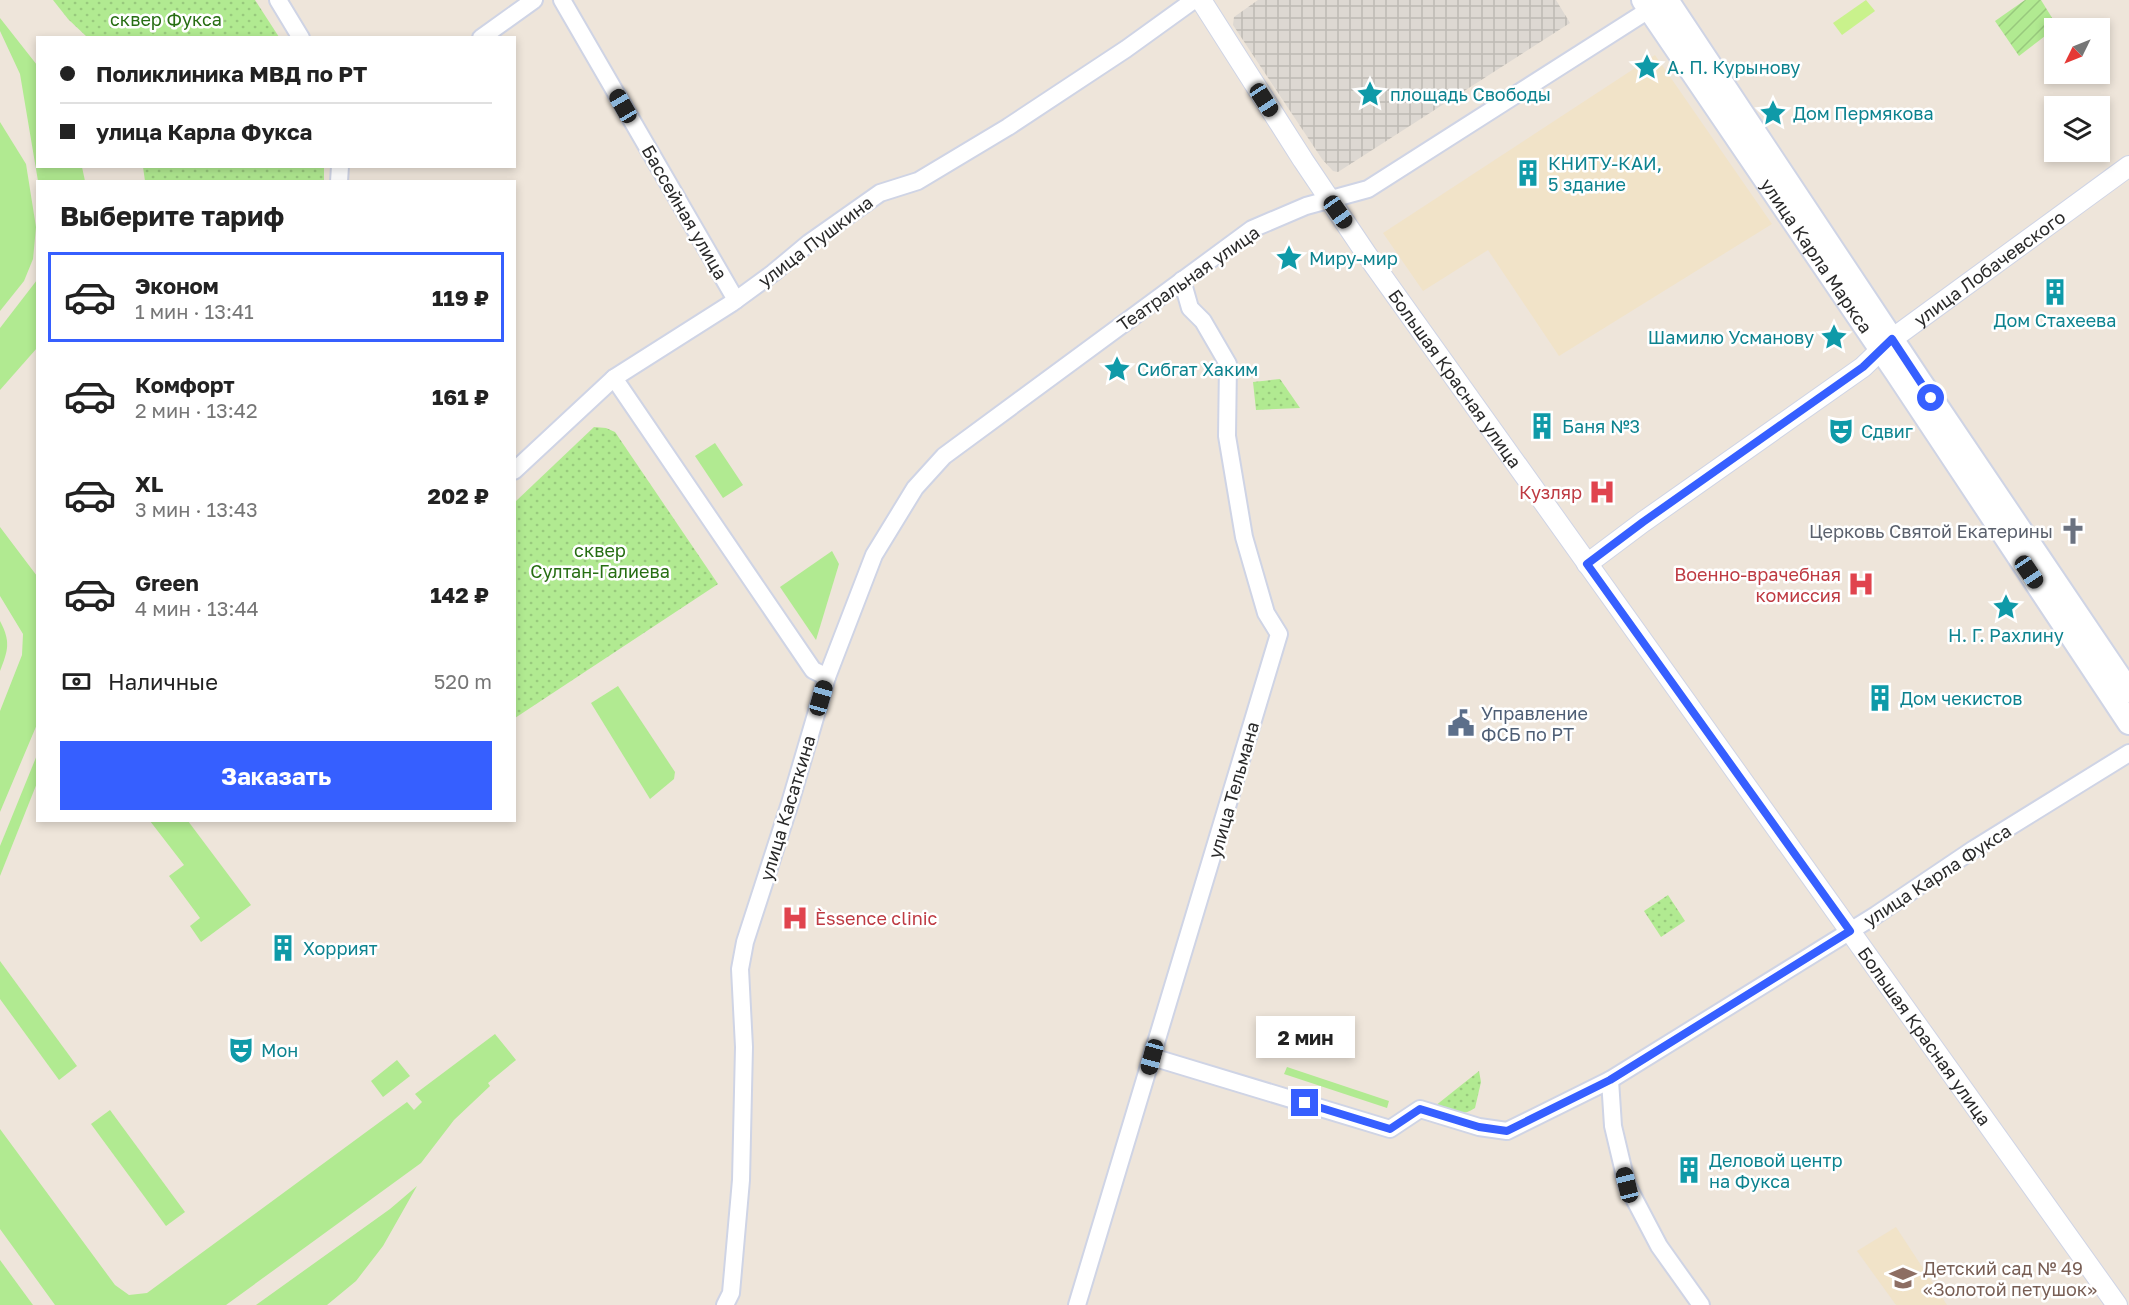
<!DOCTYPE html>
<html lang="ru">
<meta charset="utf-8">
<style>
body{margin:0;font-family:"Golos Text",sans-serif;background:#f2f2f2;color:#222;height:100vh;display:flex;flex-direction:column;font-size:22px;white-space:nowrap}
*{box-sizing:border-box;margin:0}
p{font-size:20px;color:#767676}
.icon{flex:none;width:33px;height:33px;fill:none;stroke:currentColor;stroke-width:2;stroke-linecap:round;stroke-linejoin:round}
.map{position:relative;flex:1;overflow:hidden}
.details{position:absolute;left:36px;top:180px;width:480px;height:642px;display:flex;flex-direction:column;background:#fff;border-radius:0px;box-shadow:0 3px 9px #0003}
.details>*{flex:none}
.top-card{position:absolute;left:36px;top:36px;width:480px;height:132px;border-radius:0px;box-shadow:0 3px 9px #0003;display:grid;align-content:center;height:132px;padding:0 24px;background:#fff}
.needle{width:39px;rotate:227deg}
.fabs{position:absolute;left:2044px;top:18px;display:grid;gap:12px}
.fabs a{display:grid;place-items:center;width:66px;height:66px;border-radius:0px;background:#fff;box-shadow:0 3px 9px #0003;font-size:30px}
.end{position:absolute;width:27px;height:27px;margin:-14px;border:8px solid #365fff;background:#fff;box-shadow:0 0 0 3px #fff}
.from{border-radius:50%}
.bubble{position:absolute;height:42px;border-radius:0px;background:#fff;box-shadow:0 3px 9px #0003;font-size:20px;font-weight:700;line-height:42px;text-align:center}
.car{position:absolute;width:18px;height:36px;margin:-18px -9px;border-radius:8px;box-shadow:0 0 4px 2px #0007;background:linear-gradient(#222 24%,#8ab4d8 0 40%,#222 0 76%,#8ab4d8 0 86%,#222 0)}
.top-card b{display:flex;align-items:center;gap:21px;height:57px;font-size:22px}
.top-card b+b{border-top:2px solid #e0e0e0}
.top-card i{width:15px;height:15px;background:#222}
ul{padding:0;list-style:none}
li{display:flex;align-items:center;gap:18px;height:90px;margin:0 12px 9px;padding:0 12px;border:3px solid transparent;border-radius:0px}
li div{flex:1}
li b{display:block;font-size:22px}
li em{font-style:normal;font-weight:700}
li.selected{border-color:#365fff}
li>.icon{width:54px;height:54px;stroke-width:1.5}
h2{padding:0 24px;font-size:27px;line-height:72px}
.pay{display:flex;align-items:center;gap:15px;height:66px;padding:0 24px;font-size:22px}
.pay p{margin-inline-start:auto}
.action{display:flex;gap:12px;margin-top:auto;padding:12px 24px}
.action a{flex:1;height:69px;border-radius:0px;background:#365fff;color:#fff;font-size:24px;font-weight:700;line-height:69px;text-align:center}
.map>svg:first-child{display:block}
</style>
<div class="map">
<svg width="2129" height="1305" viewBox="0 0 2129 1305">
<defs>
<pattern id="park-dots" width="8" height="8" patternUnits="userSpaceOnUse" patternTransform="scale(1.5)"><rect width="8" height="8" fill="#b1ea91"/><path d="M2 2h.1M6 6h.1" fill="none" stroke="#98c97d" stroke-width="1.8" stroke-linecap="round"/></pattern>
<pattern id="garden-furrows" width="10" height="10" patternUnits="userSpaceOnUse" patternTransform="scale(1.5)"><rect width="10" height="10" fill="#b1ea91"/><path d="M-1 1l2-2M0 10L10 0M9 11l2-2" fill="none" stroke="#98c97d"/></pattern>
<pattern id="plaza-grid" width="8" height="8" patternUnits="userSpaceOnUse" patternTransform="scale(1.5)"><rect width="8" height="8" fill="#ddd8d2"/><path d="M0 4h8M4 0v8" fill="none" stroke="#bebab4"/></pattern>
</defs>
<rect width="100%" height="100%" fill="#eee5da"/>
<g fill="#f1e3c8">
<polygon points="1655,55 1772,224 1559,356 1488,250 1423,291 1383,233"/>
<polygon points="1896,1227 1947,1305 1896,1305 1857,1251"/>
</g>
<g fill="#b1ea91">
<polygon points="0,18 37,65 38,166 82,167 85,181 38,181 20,74 0,31"/>
<polygon points="0,122 26,164 36,227 33,259 24,281 0,311"/>
<polygon points="37,280 37,348 0,390 0,328"/>
<polygon points="715,443 743,485 723,498 695,456"/>
<polygon points="0,527 37,576 38,722 0,812 0,711 22,655 23,634 0,596"/>
<polygon points="832,551 839,564 816,640 780,587"/>
<path d="M0 621C11 642 8 650 0 671Z"/>
<polygon points="618,686 675,772 674,779 650,799 591,703"/>
<polygon points="37,755 37,783 0,876 0,846"/>
<polygon points="150,821 188,821 251,905 201,942 190,926 200,918 169,876 184,865"/>
<polygon points="0,961 77,1066 59,1080 0,999"/>
<polygon points="495,1034 516,1060 488,1083 490,1086 454,1120 421,1163 226,1305 55,1305 0,1229 0,1129 115,1285 129,1295 147,1293 407,1102 414,1110 422,1102 415,1094"/>
<polygon points="397,1060 410,1076 383,1097 371,1081"/>
<polygon points="1287,1067 1389,1101 1387,1108 1284,1074"/>
<polygon points="110,1110 185,1212 166,1226 91,1124"/>
<polygon points="417,1186 383,1246 356,1281 327,1305 256,1305 390,1209"/>
<polygon points="0,1260 33,1305 0,1305"/>
</g>
<g fill="url(#park-dots)">
<polygon points="53,0 255,0 279,37 87,37 68,19"/>
<polygon points="143,167 143,166 324,167 324,182 145,181"/>
<polygon points="1280,379 1300,408 1256,410 1253,382"/>
<polygon points="594,427 606,428 615,432 718,584 515,718 515,502"/>
<polygon points="1668,895 1685,921 1661,937 1644,911"/>
<path d="M1479 1071 1481 1082 1475 1108C1461 1118 1449 1111 1435 1106Z"/>
</g>
<polygon fill="url(#garden-furrows)" points="2025,0 2041,0 2054,21 2049,33 2019,56 1995,21"/>
<polygon fill="#c9f28c" points="1866,0 1875,11 1842,35 1833,23"/>
<polygon fill="url(#plaza-grid)" points="1258,0 1556,0 1570,23 1338,172 1333,171 1322,159 1233,25 1234,17"/>
<g fill="none" stroke-linecap="round" stroke-linejoin="round">
<defs>
<g id="minor">
<polyline points="278,0 301,38"/>
<polyline points="562,0 736,300"/>
<polyline points="481,38 534,0"/>
<polyline points="339,182 340,166"/>
<polyline points="614,378 813,670 827,677"/>
<polyline points="514,471 614,378 732,303 773,273 809,243 880,193 918,181 1008,127 1126,49 1194,0"/>
<polyline points="1152,1057 1390,1129 1420,1109 1479,1127 1507,1131 1610,1080 1876,915 1974,849 2129,753"/>
<polyline points="1610,1080 1613,1126 1627,1185 1659,1246 1701,1305"/>
<polyline points="725,1305 731,1293 741,1180 744,1047 740,969 745,942 790,803 827,677 874,555 915,488 944,456 1252,229 1306,206 1368,189 1658,4"/>
<polyline points="1077,1305 1279,634 1266,613 1244,537 1227,436 1228,364 1203,321 1190,308 1182,280"/>
</g>
<g id="tertiary">
<path id="s1" d="M1201 0 1303 160 1367 255 2117 1305"/>
<path id="s2" d="M1587 564 1643 522 1863 367 1892 339 2129 166"/>
</g>
<g id="secondary">
<path id="s3" d="M1643 0 1896 372 2129 723"/>
<polyline points="1667,0 1920,381 2129,691"/>
</g>
</defs>
<use href="#minor" stroke="#cfd4e5" stroke-width="20"/>
<use href="#tertiary" stroke="#cfd4e5" stroke-width="22"/>
<use href="#secondary" stroke="#cfd4e5" stroke-width="26"/>
<use href="#minor" stroke="#fff" stroke-width="16"/>
<use href="#tertiary" stroke="#fff" stroke-width="20"/>
<use href="#secondary" stroke="#fff" stroke-width="22"/>
</g>
<g fill="none" stroke-linecap="round" stroke-linejoin="round">
<polyline stroke="#365fff" stroke-width="8" points="1305,1103 1390,1129 1420,1109 1479,1127 1507,1131 1610,1080 1850,931 1587,564 1643,522 1863,367 1892,339 1931,398"/>
</g>
<defs>
<symbol id="sight-bare" viewBox="-9 -9 18 18"><path d="M0-6L1.8-2.2L6-1.7L2.9 1.2L3.7 5.4L0 3.3L-3.7 5.4L-2.9 1.2L-6-1.7L-1.8-2.2Z" fill="#0f9aa8" stroke="#fff" stroke-width="2.5" paint-order="stroke"/></symbol>
<symbol id="building-bare" viewBox="-9 -9 18 18"><path d="M-4-6H4V6H1V3H-1V6H-4ZM-2.5-4.3h1.7v1.8h-1.7ZM.8-4.3h1.7v1.8H.8ZM-2.5-1h1.7V.8h-1.7ZM.8-1h1.7V.8H.8Z" fill="#0f9aa8" stroke="#fff" stroke-width="2.5" paint-order="stroke"/></symbol>
<symbol id="theatre-bare" viewBox="-9 -9 18 18"><path d="M-5-5.5Q0-4 5-5.5V0Q5 5 0 6Q-5 5-5 0ZM-3.3-2.5H-1v1.5H-3.3ZM1-2.5H3.3v1.5H1ZM-2.8 1Q0 5.5 2.8 1Z" fill="#0f9aa8" stroke="#fff" stroke-width="2.5" paint-order="stroke"/></symbol>
<symbol id="hospital-bare" viewBox="-9 -9 18 18"><path d="M-5-5h3v3.5h4V-5h3V5h-3V1.5h-4V5h-3Z" fill="#e0444e" stroke="#fff" stroke-width="2.5" paint-order="stroke"/></symbol>
<symbol id="church-bare" viewBox="-9 -9 18 18"><path d="M-1.2-6h2.4v3.5h3.3v2.4h-3.3V6h-2.4V-.1h-3.3v-2.4h3.3Z" fill="#6b7280" stroke="#fff" stroke-width="2.5" paint-order="stroke"/></symbol>
<symbol id="civic-bare" viewBox="-9 -9 18 18"><path d="M-.6-6.5H3V-4.5H.6V-3L4-1V1h2V6H-6V1h2V-1L-.6-3ZM-1.2 2.5V6h2.4V2.5Z" fill="#5c6f8a" stroke="#fff" stroke-width="2.5" paint-order="stroke"/></symbol>
<symbol id="school-bare" viewBox="-9 -9 18 18"><path d="M0-5L7-2L0 1L-7-2ZM-4 1L0 2.5L4 1V4Q0 6-4 4Z" fill="#8d6e63" stroke="#fff" stroke-width="2.5" paint-order="stroke"/></symbol>
</defs>
<g fill-rule="evenodd">
<use href="#sight-bare" x="1628" y="48" width="38" height="38"/>
<use href="#sight-bare" x="1351" y="75" width="38" height="38"/>
<use href="#sight-bare" x="1754" y="94" width="38" height="38"/>
<use href="#building-bare" x="1509" y="154" width="38" height="38"/>
<use href="#sight-bare" x="1270" y="239" width="38" height="38"/>
<use href="#building-bare" x="2036" y="273" width="38" height="38"/>
<use href="#sight-bare" x="1815" y="318" width="38" height="38"/>
<use href="#sight-bare" x="1098" y="350" width="38" height="38"/>
<use href="#building-bare" x="1523" y="407" width="38" height="38"/>
<use href="#theatre-bare" x="1822" y="412" width="38" height="38"/>
<use href="#hospital-bare" x="1583" y="473" width="38" height="38"/>
<use href="#church-bare" x="2054" y="512" width="38" height="38"/>
<use href="#hospital-bare" x="1842" y="565" width="38" height="38"/>
<use href="#sight-bare" x="1987" y="588" width="38" height="38"/>
<use href="#building-bare" x="1861" y="679" width="38" height="38"/>
<use href="#civic-bare" x="1442" y="704" width="38" height="38"/>
<use href="#hospital-bare" x="776" y="899" width="38" height="38"/>
<use href="#building-bare" x="264" y="929" width="38" height="38"/>
<use href="#theatre-bare" x="222" y="1031" width="38" height="38"/>
<use href="#building-bare" x="1670" y="1151" width="38" height="38"/>
<use href="#school-bare" x="1884" y="1259" width="38" height="38"/>
</g>
<g text-anchor="middle" dominant-baseline="central" stroke-width="5" stroke-linejoin="round" paint-order="stroke">
<g font-size="18" fill="#276e13" stroke="#fff">
<text x="166" y="19">cквер Фукса</text>
<text x="600" y="550">сквер<tspan x="600" dy="21">Султан-Галиева</tspan></text>
</g>
<g font-size="18" fill="#0d838f" stroke="#fff" text-anchor="start">
<text x="1667" y="67">А. П. Курынову</text>
<text x="1390" y="94">площадь Свободы</text>
<text x="1793" y="113">Дом Пермякова</text>
<text x="1548" y="163">КНИТУ-КАИ,<tspan x="1548" dy="21">5 здание</tspan></text>
<text x="1309" y="258">Миру-мир</text>
<text x="2055" y="320" text-anchor="middle">Дом Стахеева</text>
<text x="1814" y="337" text-anchor="end">Шамилю Усманову</text>
<text x="1137" y="369">Сибгат Хаким</text>
<text x="1562" y="426">Баня №3</text>
<text x="1861" y="431">Сдвиг</text>
<text x="2006" y="635" text-anchor="middle">Н. Г. Рахлину</text>
<text x="1900" y="698">Дом чекистов</text>
<text x="303" y="948">Хоррият</text>
<text x="261" y="1050">Мон</text>
<text x="1709" y="1160">Деловой центр<tspan x="1709" dy="21">на Фукса</tspan></text>
</g>
<g font-size="18" fill="#2a2a2a" stroke="#fff">
<text transform="translate(685 212) rotate(60)">Бассейная улица</text>
<text transform="translate(815 241) rotate(-37)">улица Пушкина</text>
<text stroke="none"><textPath href="#s3" startOffset="309">улица Карла Маркса</textPath></text>
<text stroke="none"><textPath href="#s2" startOffset="500">улица Лобачевского</textPath></text>
<text transform="translate(1188 278) rotate(-35)">Театральная улица</text>
<text stroke="none"><textPath href="#s1" startOffset="456">Большая Красная улица</textPath></text>
<text transform="translate(1233 790) rotate(-74)">улица Тельмана</text>
<text transform="translate(787 808) rotate(-73)">улица Касаткина</text>
<text transform="translate(1937 875) rotate(-33)">улица Карла Фукса</text>
<text stroke="none"><textPath href="#s1" startOffset="1264">Большая Красная улица</textPath></text>
</g>
<g font-size="18" fill="#be3a42" stroke="#fff" text-anchor="end">
<text x="1582" y="492">Кузляр</text>
<text x="1841" y="574">Военно-врачебная<tspan x="1841" dy="21">комиссия</tspan></text>
<text x="815" y="918" text-anchor="start">Èssence clinic</text>
</g>
<g font-size="18" fill="#5b616d" stroke="#fff" text-anchor="end">
<text x="2053" y="531">Церковь Святой Екатерины</text>
</g>
<g font-size="18" fill="#4e5e75" stroke="#fff" text-anchor="start">
<text x="1481" y="713">Управление<tspan x="1481" dy="21">ФСБ по РТ</tspan></text>
</g>
<g font-size="18" fill="#785e54" stroke="#fff" text-anchor="start">
<text x="1923" y="1268">Детский сад № 49<tspan x="1923" dy="21">«Золотой петушок»</tspan></text>
</g>
</g>
</svg>
<div class="fabs">
<a><svg class="needle" viewBox="-14 -14 28 28"><path d="M0-13l5 13h-10z" fill="#e53935"/><path d="M0 13l5-13h-10z" fill="#767676"/></svg></a>
<a><svg class="icon" aria-label="layers" viewBox="0 0 24 24"><path d="M12 4l9 5-9 5-9-5zM3 14l9 5 9-5"/></svg></a>
</div>
<i class="end from" style="left:1931px;top:398px"></i>
<i class="end" style="left:1305px;top:1103px"></i>
<div class="bubble" style="left:1256px;top:1016px;width:99px">2 мин</div>
<i class="car" style="left:1264px;top:100px;rotate:147deg"></i>
<i class="car" style="left:623px;top:106px;rotate:330deg"></i>
<i class="car" style="left:1338px;top:212px;rotate:145deg"></i>
<i class="car" style="left:2029px;top:572px;rotate:146deg"></i>
<i class="car" style="left:821px;top:698px;rotate:16deg"></i>
<i class="car" style="left:1152px;top:1057px;rotate:195deg"></i>
<i class="car" style="left:1627px;top:1185px;rotate:346deg"></i>
<div class="top-card">
<b><i class="from"></i>Поликлиника МВД по РТ</b>
<b><i></i>улица Карла Фукса</b>
</div>
<section class="details">
<h2>Выберите тариф</h2>
<ul>
<li class="selected"><svg class="icon" aria-label="car" viewBox="0 0 24 24"><path d="M5 17H2v-5l4-1 3-4h7l3 4 3 1v5h-3M9 17h6M6 11h13"/><circle cx="7" cy="17" r="2"/><circle cx="17" cy="17" r="2"/></svg><div><b>Эконом</b><p>1 мин · 13:41</p></div><em>119 ₽</em></li>
<li><svg class="icon" aria-label="car" viewBox="0 0 24 24"><path d="M5 17H2v-5l4-1 3-4h7l3 4 3 1v5h-3M9 17h6M6 11h13"/><circle cx="7" cy="17" r="2"/><circle cx="17" cy="17" r="2"/></svg><div><b>Комфорт</b><p>2 мин · 13:42</p></div><em>161 ₽</em></li>
<li><svg class="icon" aria-label="car" viewBox="0 0 24 24"><path d="M5 17H2v-5l4-1 3-4h7l3 4 3 1v5h-3M9 17h6M6 11h13"/><circle cx="7" cy="17" r="2"/><circle cx="17" cy="17" r="2"/></svg><div><b>XL</b><p>3 мин · 13:43</p></div><em>202 ₽</em></li>
<li><svg class="icon" aria-label="car" viewBox="0 0 24 24"><path d="M5 17H2v-5l4-1 3-4h7l3 4 3 1v5h-3M9 17h6M6 11h13"/><circle cx="7" cy="17" r="2"/><circle cx="17" cy="17" r="2"/></svg><div><b>Green</b><p>4 мин · 13:44</p></div><em>142 ₽</em></li>
</ul>
<div class="pay"><svg class="icon" aria-label="cash" viewBox="0 0 24 24"><path d="M3 7h18v10H3z"/><circle cx="12" cy="12" r="2"/></svg>Наличные<p>520 m</p></div>
<div class="action"><a>Заказать</a></div>
</section>
</div>
